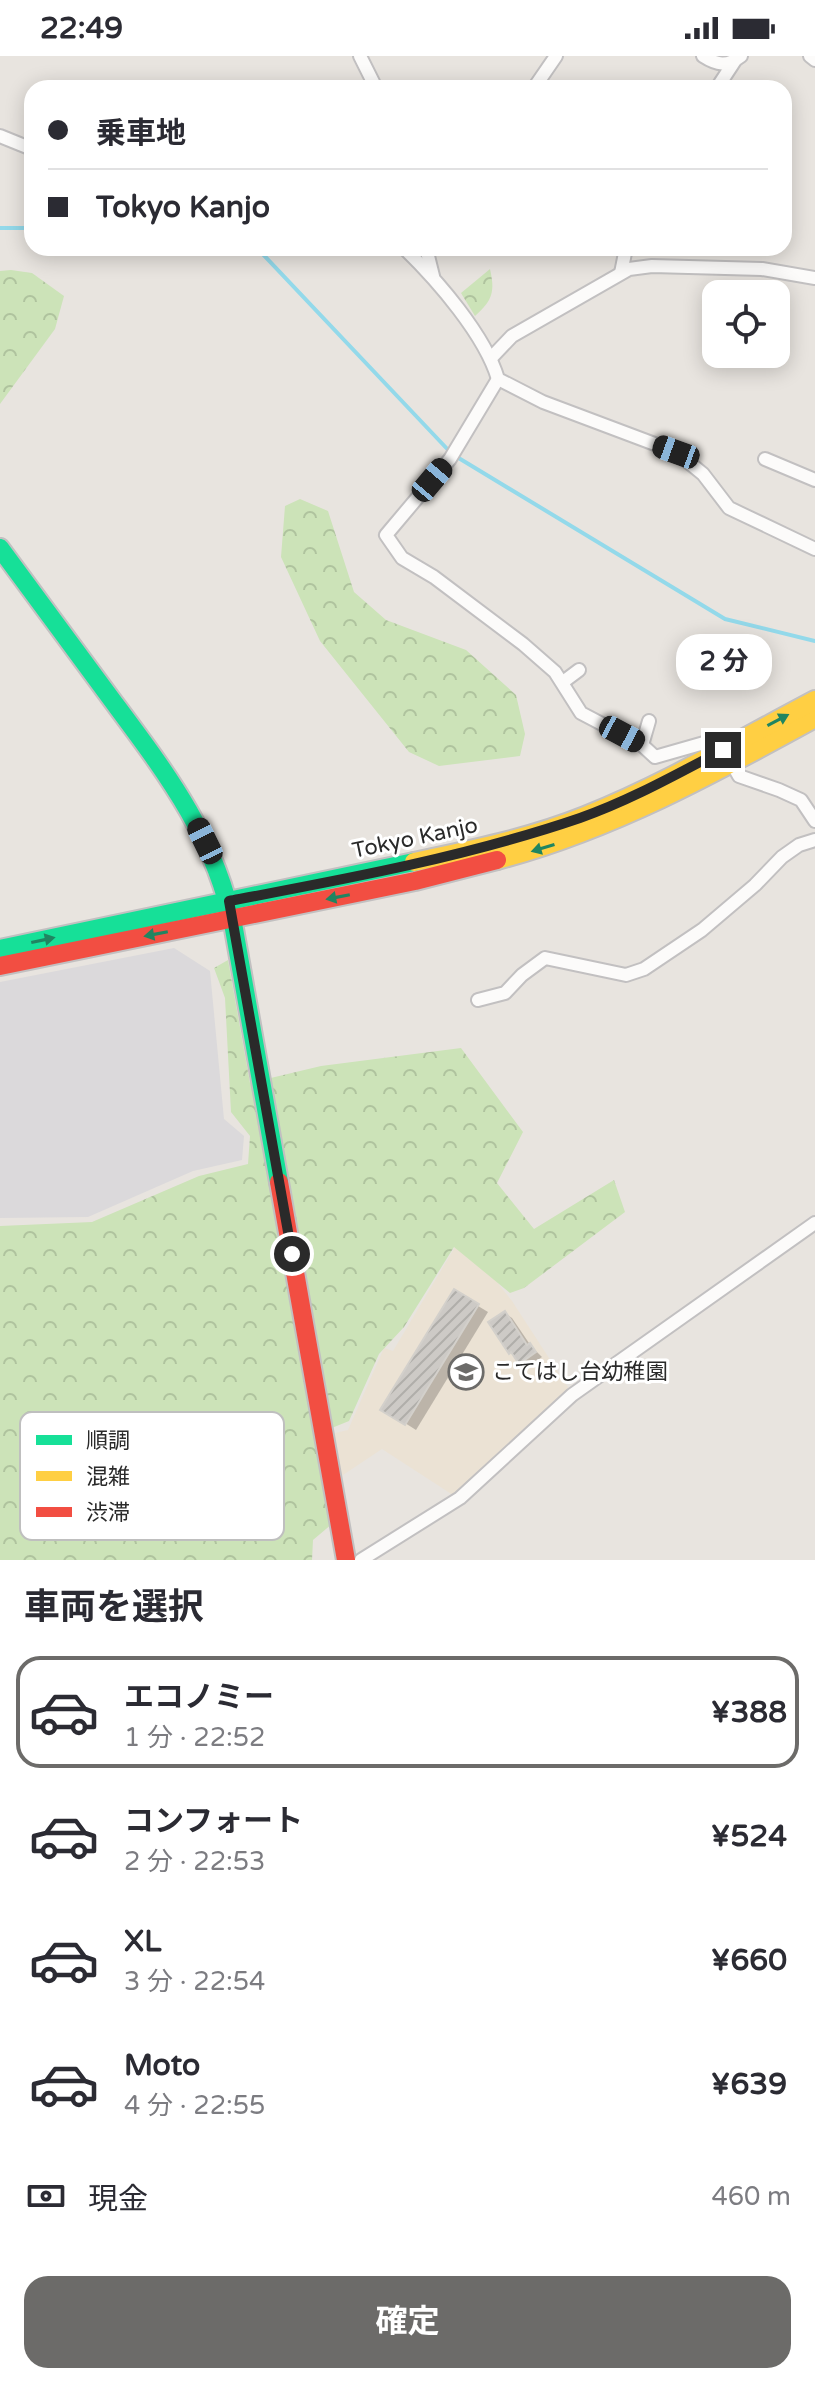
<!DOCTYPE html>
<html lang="ja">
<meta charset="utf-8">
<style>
body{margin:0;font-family:"Varela Round","Noto Sans JP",sans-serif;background:#f7f7f7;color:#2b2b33;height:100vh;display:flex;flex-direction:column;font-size:30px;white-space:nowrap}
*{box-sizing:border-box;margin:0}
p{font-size:26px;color:#7c7c81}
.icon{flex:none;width:44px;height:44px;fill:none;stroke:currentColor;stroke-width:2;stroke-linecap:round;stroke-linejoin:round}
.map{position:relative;height:1504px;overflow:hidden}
.details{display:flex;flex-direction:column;background:#fff;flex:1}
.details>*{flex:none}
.guide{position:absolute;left:24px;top:24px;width:768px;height:176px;border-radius:24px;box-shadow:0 4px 20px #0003;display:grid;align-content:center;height:176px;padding:0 24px;background:#fff}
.controls{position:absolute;left:702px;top:224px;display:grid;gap:16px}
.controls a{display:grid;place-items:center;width:88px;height:88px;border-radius:16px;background:#fff;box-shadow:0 4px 20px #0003;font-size:40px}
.end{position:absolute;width:36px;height:36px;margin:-18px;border:10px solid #2a2a2a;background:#fff;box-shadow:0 0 0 4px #fff}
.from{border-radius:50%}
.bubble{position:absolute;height:56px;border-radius:24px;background:#fff;box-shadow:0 4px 20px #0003;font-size:26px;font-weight:700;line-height:56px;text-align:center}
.car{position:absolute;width:24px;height:48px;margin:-24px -12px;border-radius:10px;box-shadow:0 0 6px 2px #0007;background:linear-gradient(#222 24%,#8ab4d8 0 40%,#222 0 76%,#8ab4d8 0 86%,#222 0)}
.guide b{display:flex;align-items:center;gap:28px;height:76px;font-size:30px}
.guide b+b{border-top:2px solid #e1e1e2}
.guide i{width:20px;height:20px;background:#2b2b33}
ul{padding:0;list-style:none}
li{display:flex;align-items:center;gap:24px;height:112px;margin:0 16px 12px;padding:0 8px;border:4px solid transparent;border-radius:24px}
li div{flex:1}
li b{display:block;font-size:30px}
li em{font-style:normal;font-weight:700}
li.selected{border-color:#6c6b69}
li>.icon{width:72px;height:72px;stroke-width:1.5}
h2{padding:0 24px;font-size:36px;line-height:96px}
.pay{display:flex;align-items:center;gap:20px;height:88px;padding:0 24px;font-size:30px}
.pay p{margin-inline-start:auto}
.primary-button{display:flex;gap:16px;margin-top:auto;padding:16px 24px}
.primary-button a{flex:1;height:92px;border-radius:24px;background:#6c6b69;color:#fff;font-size:32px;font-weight:700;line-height:92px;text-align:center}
.status{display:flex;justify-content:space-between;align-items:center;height:56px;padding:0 40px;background:#fff;direction:ltr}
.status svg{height:22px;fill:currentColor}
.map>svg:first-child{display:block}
</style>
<div class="status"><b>22:49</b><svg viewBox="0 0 49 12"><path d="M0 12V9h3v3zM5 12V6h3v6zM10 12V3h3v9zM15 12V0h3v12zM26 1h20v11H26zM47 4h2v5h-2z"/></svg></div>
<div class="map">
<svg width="815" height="1504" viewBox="0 0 815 1504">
<defs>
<pattern id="forest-crowns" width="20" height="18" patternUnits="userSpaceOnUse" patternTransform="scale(2)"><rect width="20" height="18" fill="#cce3b8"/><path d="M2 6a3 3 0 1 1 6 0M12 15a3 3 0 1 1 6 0" fill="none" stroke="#afc39e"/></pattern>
<pattern id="building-hatch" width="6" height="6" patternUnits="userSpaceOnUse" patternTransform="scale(2)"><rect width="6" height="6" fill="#cdcac6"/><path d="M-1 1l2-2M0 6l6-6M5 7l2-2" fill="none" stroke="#b0aeaa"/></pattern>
</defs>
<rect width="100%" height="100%" fill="#e8e4df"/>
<polygon fill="#dbd9db" points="174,892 210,915 224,1063 244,1080 242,1104 193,1115 88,1161 0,1162 0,926"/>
<polygon fill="#ebe2d4" points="461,1181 512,1245 571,1336 456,1441 382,1393 340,1421 331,1378 348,1374 384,1292 393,1295"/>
<g fill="url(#forest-crowns)">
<path d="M490 213C495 235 493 244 475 260L461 237Z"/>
<polygon points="11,214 32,217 64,240 55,273 0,348 0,215"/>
<polygon points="300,443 328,455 354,536 386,564 466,594 516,639 525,678 520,700 439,710 409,696 320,585 281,501 285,450"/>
<polygon points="228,904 250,1027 321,1010 461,992 523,1076 497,1127 534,1173 614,1124 625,1156 524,1232 510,1237 454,1191 404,1271 379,1298 349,1365 317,1378 339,1462 313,1484 312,1504 0,1504 0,1170 92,1166 199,1120 248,1108 250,1080 231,1056 225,942 214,912"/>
</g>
<g fill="#0003">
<polygon points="455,1236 488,1256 416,1374 383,1353"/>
<polygon points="505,1257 512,1262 531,1290 542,1301 527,1311 510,1296"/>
</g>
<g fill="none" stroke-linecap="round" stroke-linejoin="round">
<g stroke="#93d9ea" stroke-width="4">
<polyline points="0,172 32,172"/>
<polyline points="257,192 452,398 725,563 815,585"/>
</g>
</g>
<g fill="url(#building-hatch)" stroke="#d3d0cb" stroke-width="2">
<polygon points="454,1233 479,1248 405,1369 380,1354"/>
<polygon points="505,1255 527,1289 530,1287 536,1296 519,1308 511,1296 509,1298 488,1266"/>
</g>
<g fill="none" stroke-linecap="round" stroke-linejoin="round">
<defs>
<g id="street">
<polyline points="360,0 376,32"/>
<path d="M703 0C717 9 727 11 741 0"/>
<polyline points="810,0 815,4"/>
<polyline points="534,32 556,0"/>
<polyline points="717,32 734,6"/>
<polyline points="0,80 32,93"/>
<path d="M404 192C437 224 485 279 498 323L543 346 676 396 703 418 729 452 815 493"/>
<polyline points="426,192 433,220"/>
<polyline points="621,217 626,192"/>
<polyline points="491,302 512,280 629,213 652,210 762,213 815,222"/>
<polyline points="498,323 450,403 386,479 402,502 434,521 523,588 555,616 581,657 642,689"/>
<polyline points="765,403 815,424"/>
<polyline points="563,626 579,614"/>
<polyline points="649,665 642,689 655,701 718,683 739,720 779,734 801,744 815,765"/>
<polyline points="478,944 505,937 522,919 545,902 626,919 644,913 702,874 755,829 782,801 799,789 815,784"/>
<polyline points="361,1504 460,1442 572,1339 815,1167"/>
</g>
<g id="fast">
<path d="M0 492C37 543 75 593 112 644 167 718 215 780 234 873L279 1126"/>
<polyline points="0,893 414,806"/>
</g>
<g id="slow">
<path d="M497 804C611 774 713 718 815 662"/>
<path d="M414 806C472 794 530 782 585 760 665 728 739 684 815 644"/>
</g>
<g id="jam">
<polyline points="0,910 415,825 497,804"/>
<polyline points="279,1126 346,1504"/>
</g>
</defs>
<use href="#street" stroke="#c2c0c1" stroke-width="16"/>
<use href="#fast" stroke="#c2c0c1" stroke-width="22"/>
<use href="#slow" stroke="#c2c0c1" stroke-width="22"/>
<use href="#jam" stroke="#c2c0c1" stroke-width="22"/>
<use href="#street" stroke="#fcfbfa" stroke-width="12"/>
<use href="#fast" stroke="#16e098" stroke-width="18"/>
<use href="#slow" stroke="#ffcf43" stroke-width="18"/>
<use href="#jam" stroke="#f24e42" stroke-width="18"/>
</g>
<defs><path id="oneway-solid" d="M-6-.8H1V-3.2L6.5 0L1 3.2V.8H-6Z" transform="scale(2)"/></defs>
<g fill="#208561">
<use href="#oneway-solid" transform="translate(778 664) rotate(-28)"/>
<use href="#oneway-solid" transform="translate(543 792) rotate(163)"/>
<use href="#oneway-solid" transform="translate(338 841) rotate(169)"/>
<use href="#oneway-solid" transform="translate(156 878) rotate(169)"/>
<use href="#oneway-solid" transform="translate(43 884) rotate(-12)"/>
</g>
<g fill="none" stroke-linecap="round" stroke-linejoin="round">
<path stroke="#2a2a2a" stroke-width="10" d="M292 1198 229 845C346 823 466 801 580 762 629 745 677 718 723 694"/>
</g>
<defs>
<symbol id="school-ring" viewBox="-11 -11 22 22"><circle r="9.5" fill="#fff" stroke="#6c6b69" stroke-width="1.5"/><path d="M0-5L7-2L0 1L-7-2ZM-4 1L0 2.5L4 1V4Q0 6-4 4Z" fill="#6c6b69"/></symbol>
</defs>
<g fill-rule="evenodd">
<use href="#school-ring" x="446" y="1296" width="40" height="40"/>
</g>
<g text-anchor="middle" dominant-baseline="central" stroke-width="6" stroke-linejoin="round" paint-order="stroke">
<g font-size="22" fill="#2a2a2a" stroke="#fff">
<text transform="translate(415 782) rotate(-12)">Tokyo Kanjo</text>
</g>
<g font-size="22" fill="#2a2a2a" stroke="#fff" text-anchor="start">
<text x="492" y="1316">こてはし台幼稚園</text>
</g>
</g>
<rect x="20" y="1356" width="264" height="128" rx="12" fill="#fff" stroke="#bfbfbf" stroke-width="2"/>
<rect x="36" y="1379" width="36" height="10" fill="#16e098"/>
<rect x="36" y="1415" width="36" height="10" fill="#ffcf43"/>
<rect x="36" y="1451" width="36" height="10" fill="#f24e42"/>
<g font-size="22" fill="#2a2a2a">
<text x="86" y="1392">順調</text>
<text x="86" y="1428">混雑</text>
<text x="86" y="1464">渋滞</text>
</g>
</svg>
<div class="controls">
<a><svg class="icon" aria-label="locate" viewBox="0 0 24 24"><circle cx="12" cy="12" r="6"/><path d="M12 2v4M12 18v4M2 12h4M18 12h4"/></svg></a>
</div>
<i class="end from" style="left:292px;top:1198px"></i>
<i class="end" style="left:723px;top:694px"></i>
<div class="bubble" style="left:676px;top:578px;width:96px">2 分</div>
<i class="car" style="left:676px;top:396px;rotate:290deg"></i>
<i class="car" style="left:432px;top:424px;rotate:40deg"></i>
<i class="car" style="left:622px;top:678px;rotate:118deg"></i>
<i class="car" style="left:205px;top:785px;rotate:334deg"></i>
<div class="guide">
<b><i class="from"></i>乗車地</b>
<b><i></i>Tokyo Kanjo</b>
</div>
</div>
<section class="details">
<h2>車両を選択</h2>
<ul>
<li class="selected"><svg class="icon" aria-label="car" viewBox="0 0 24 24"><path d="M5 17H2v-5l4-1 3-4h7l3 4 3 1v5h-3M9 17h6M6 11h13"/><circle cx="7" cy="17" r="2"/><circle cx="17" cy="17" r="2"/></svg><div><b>エコノミー</b><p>1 分 · 22:52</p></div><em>¥388</em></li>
<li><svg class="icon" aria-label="car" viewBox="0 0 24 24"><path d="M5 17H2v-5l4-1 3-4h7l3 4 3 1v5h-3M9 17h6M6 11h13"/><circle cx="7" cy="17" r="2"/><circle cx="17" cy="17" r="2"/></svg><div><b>コンフォート</b><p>2 分 · 22:53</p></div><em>¥524</em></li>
<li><svg class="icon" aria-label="car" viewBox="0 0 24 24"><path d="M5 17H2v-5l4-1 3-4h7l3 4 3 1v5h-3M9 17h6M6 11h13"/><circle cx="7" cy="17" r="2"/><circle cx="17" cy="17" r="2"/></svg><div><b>XL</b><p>3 分 · 22:54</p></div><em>¥660</em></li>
<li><svg class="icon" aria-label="car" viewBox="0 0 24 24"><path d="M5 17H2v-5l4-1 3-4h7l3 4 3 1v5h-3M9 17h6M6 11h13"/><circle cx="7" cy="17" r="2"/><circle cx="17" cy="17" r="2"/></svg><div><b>Moto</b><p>4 分 · 22:55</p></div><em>¥639</em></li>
</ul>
<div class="pay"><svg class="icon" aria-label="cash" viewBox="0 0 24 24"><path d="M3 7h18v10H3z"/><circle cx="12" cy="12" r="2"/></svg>現金<p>460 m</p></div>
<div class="primary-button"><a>確定</a></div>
</section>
